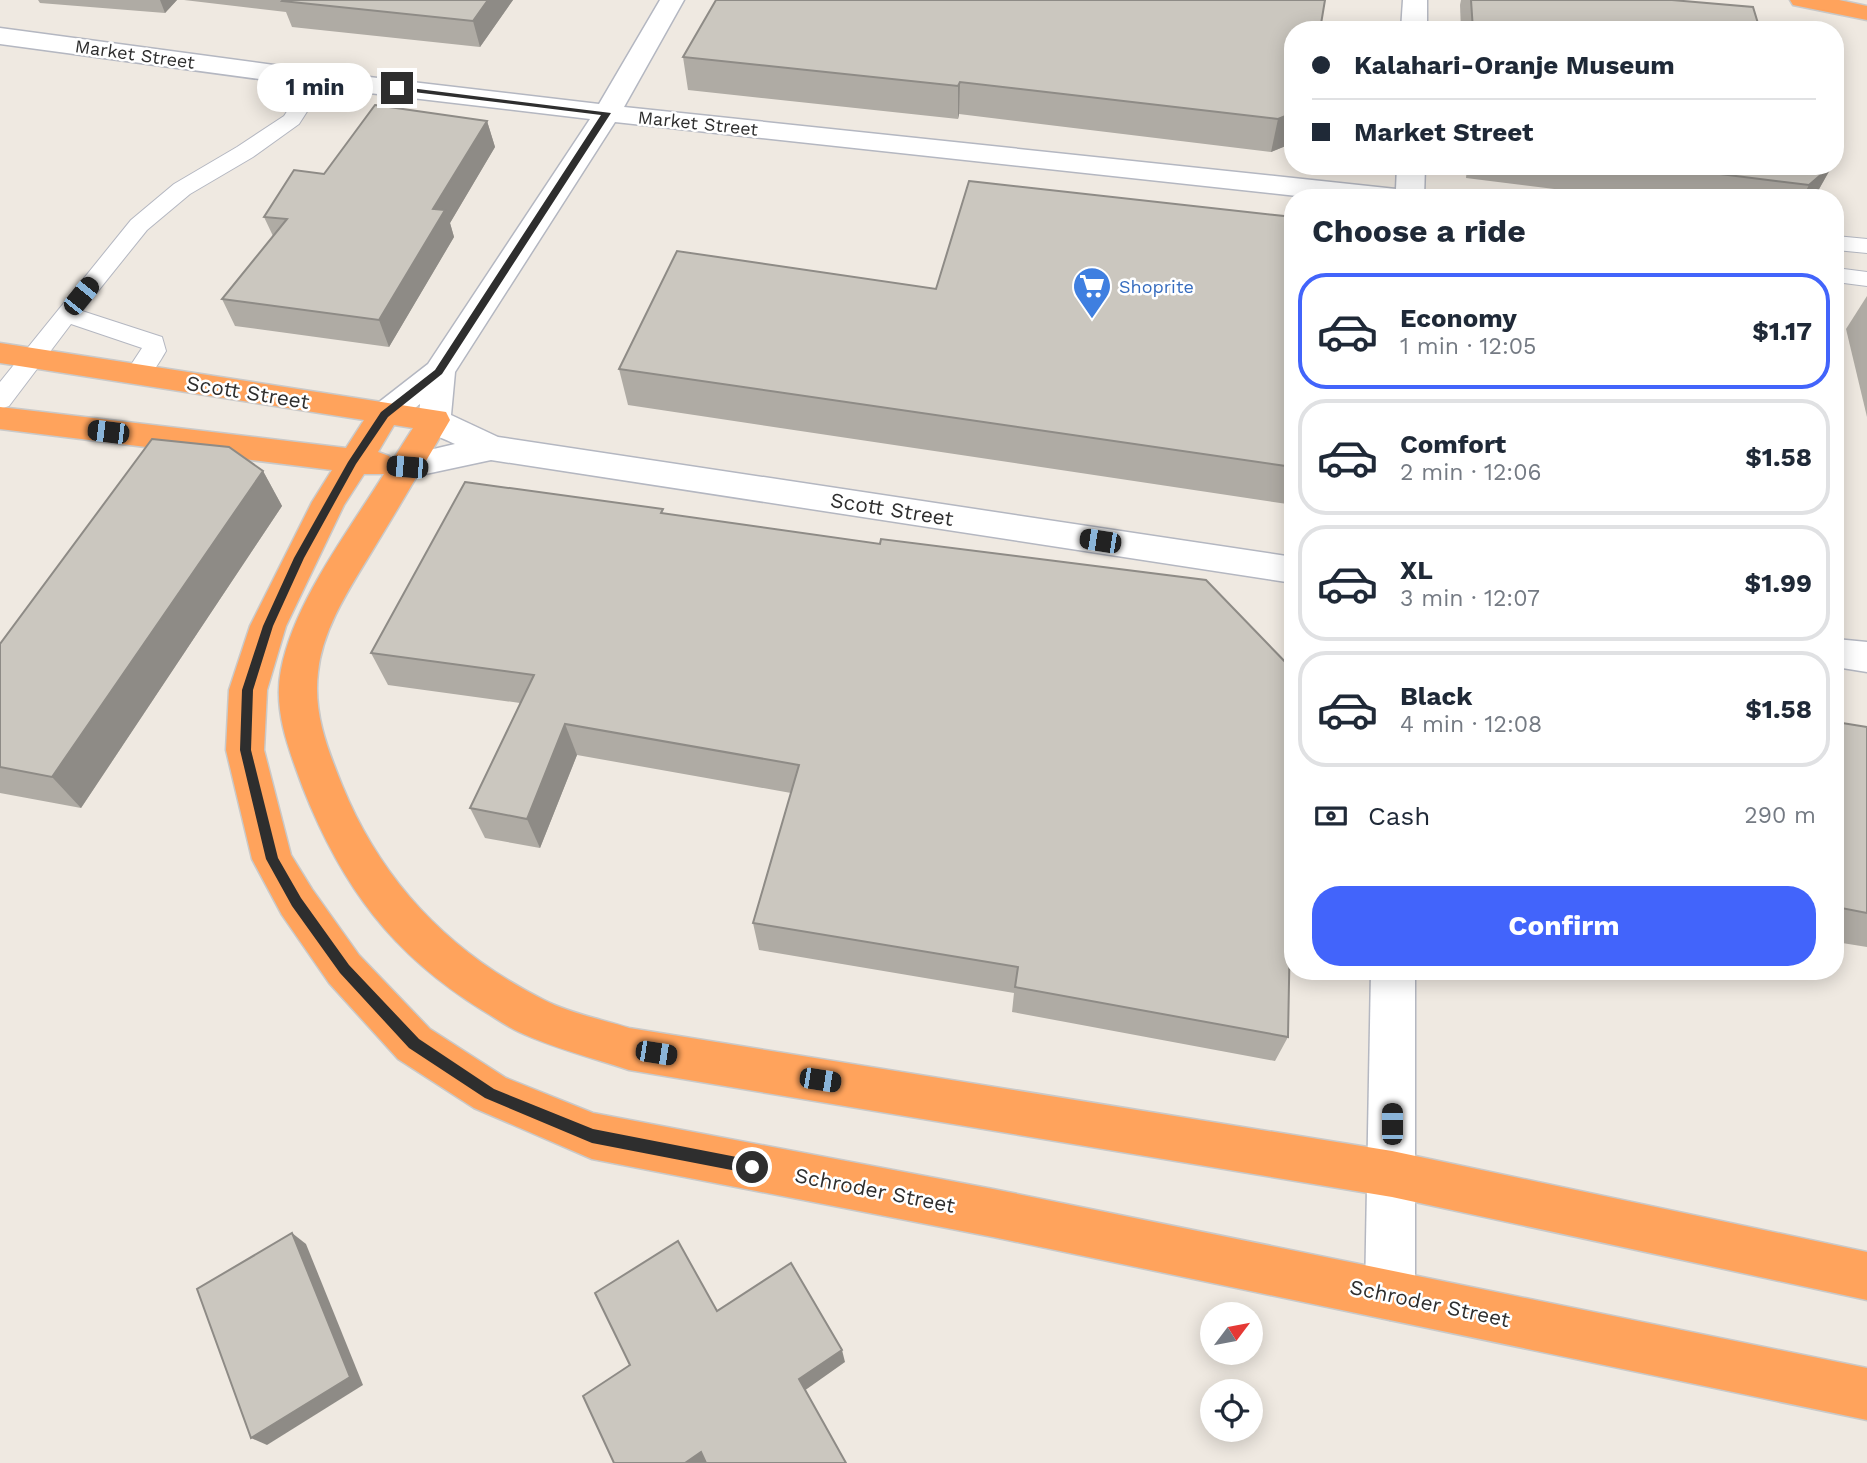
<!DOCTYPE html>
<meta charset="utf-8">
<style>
body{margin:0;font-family:"Work Sans",sans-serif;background:#f6f6f7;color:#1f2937;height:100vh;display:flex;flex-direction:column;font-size:26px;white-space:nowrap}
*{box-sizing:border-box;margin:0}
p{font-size:23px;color:#747a83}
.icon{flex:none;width:38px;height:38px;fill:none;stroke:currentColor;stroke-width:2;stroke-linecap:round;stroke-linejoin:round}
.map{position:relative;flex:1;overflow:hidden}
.side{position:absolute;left:1284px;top:189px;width:560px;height:791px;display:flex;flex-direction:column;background:#fff;border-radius:28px;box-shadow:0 4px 18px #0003}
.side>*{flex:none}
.banner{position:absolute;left:1284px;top:21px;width:560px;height:154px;border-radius:28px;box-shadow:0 4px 18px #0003;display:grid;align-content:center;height:154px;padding:0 28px;background:#fff}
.needle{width:46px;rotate:58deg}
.buttons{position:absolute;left:1200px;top:1302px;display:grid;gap:14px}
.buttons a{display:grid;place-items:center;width:63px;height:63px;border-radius:50%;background:#fff;box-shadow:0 4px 18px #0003;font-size:35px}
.end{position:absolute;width:32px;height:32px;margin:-16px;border:9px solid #2e2e2e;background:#fff;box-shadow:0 0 0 4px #fff}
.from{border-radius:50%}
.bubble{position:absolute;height:49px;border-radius:24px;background:#fff;box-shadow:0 4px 18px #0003;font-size:23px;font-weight:700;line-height:49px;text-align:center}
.car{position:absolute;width:21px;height:42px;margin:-21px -10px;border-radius:9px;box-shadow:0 0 5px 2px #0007;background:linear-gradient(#222 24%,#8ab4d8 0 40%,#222 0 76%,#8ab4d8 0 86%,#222 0)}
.banner b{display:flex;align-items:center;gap:24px;height:66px;font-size:26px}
.banner b+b{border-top:2px solid #e0e1e3}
.banner i{width:18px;height:18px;background:#1f2937}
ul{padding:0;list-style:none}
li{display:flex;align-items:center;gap:21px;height:116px;margin:0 14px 10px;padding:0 14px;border:4px solid #e0e1e3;border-radius:28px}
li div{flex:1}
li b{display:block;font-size:26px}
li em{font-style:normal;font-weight:700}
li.selected{border-color:#4264fb}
li>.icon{width:63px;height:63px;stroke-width:1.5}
h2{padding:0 28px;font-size:32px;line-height:84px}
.pay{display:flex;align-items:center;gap:18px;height:77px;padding:0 28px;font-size:26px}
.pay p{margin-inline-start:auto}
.cta{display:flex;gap:14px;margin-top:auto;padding:14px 28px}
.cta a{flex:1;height:80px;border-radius:28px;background:#4264fb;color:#fff;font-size:28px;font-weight:700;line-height:80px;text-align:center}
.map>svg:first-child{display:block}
</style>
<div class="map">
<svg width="1867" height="1463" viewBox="0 0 1867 1463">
<rect width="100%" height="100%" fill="#efe9e1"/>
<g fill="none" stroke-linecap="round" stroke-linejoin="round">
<defs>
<g id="lane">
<path d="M318 73 325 75 328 79 299 124 253 157 190 194 147 230 82 311 162 337 166 351C157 366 148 385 128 380L125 374 142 348 71 324 9 406 0 409V382L131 220 174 184 237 147 284 116 311 75Z"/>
<polygon points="1836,236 1867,239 1867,253 1836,250"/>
<polygon points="1836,268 1867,272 1867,286 1836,282"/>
</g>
<g id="street">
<path d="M660 0H684L624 107 1396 189 1397 166H1425L1424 198H1315L615 122 455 372 451 415 498 437 1293 557V583L491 460 407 478 395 474 390 466 395 458 455 444C432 433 416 433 420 404 404 416 394 428 374 422L369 414 374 406 428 364 590 119 318 87 0 44V28L318 71 599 104Z"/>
<polygon points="1403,0 1427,0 1427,30 1401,30"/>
<polygon points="1836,639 1867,642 1867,672 1836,667"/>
<polygon points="1371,971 1415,971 1415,1295 1407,1312 1390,1320 1373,1312 1365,1295"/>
</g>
<g id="highway">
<polygon points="1790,0 1839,0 1867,6 1867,20 1793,5"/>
<path d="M0 343 446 412 450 420C426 461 402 502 377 543 354 582 323 625 318 672 313 712 327 748 342 785 381 881 450 953 544 1000 569 1013 601 1019 629 1028L1392 1151 1867 1252V1300L1392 1197 629 1070C593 1058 553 1048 519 1032 506 1026 494 1017 482 1010 392 954 342 887 303 788 289 750 273 711 281 670 294 602 348 532 384 474H364L344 505 286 626 267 690 264 750 291 855 312 889 359 955 430 1029 506 1078 593 1113 993 1189 1867 1368V1420L993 1237 592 1159 474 1108 398 1059 329 983 282 915 252 859 226 750 229 690 250 626 312 502 332 470 0 429V407L346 448 364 420 0 363ZM394 425 413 428 392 461 389 456 378 452Z"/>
</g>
</defs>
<use href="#lane" stroke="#b4b7c1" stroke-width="2"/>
<use href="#street" stroke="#b4b7c1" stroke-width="3"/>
<use href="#highway" stroke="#c9c9c9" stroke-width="3"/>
<use href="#lane" fill="#fff" fill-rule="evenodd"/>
<use href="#street" fill="#fff" fill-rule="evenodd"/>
<use href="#highway" fill="#ffa35c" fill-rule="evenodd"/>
</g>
<g fill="#afaba4">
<polygon points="38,0 177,0 165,13 40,3"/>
<polygon points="184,0 513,0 480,47 292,27 286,12"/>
<polygon points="1461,0 1672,0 1760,30 1461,30 1460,5"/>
<polygon points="1293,30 1293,143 1271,152 959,114 958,119 688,90 683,57"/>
<polygon points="487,121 495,147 450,223 454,237 389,347 235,326 222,299 273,236 264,217"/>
<polygon points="1467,166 1832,166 1814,198 1627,198 1466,178"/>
<polygon points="1293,217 1293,481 1287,504 628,405 619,369 936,289"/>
<polygon points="1867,296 1867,417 1846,329"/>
<polygon points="263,471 282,506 81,808 0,793 0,644"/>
<polygon points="664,513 1288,1037 1275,1061 1012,1012 1014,993 759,950 753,923 791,793 577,755 540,848 485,838 470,808 520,703 388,685 371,653"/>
<polygon points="1836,722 1867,727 1867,947 1836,942"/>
</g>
<g fill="#8e8b86">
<polygon points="160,0 177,0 165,13"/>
<polygon points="488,0 513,0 480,47 473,21"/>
<polygon points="960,82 959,114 958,119 958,86"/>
<polygon points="1293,113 1293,143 1271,152 1278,119"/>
<polygon points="487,121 495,147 450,223 454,237 389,347 379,320 433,209"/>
<polygon points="1832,166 1814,198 1802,198 1809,185"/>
<polygon points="263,471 282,506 81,808 52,777"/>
<polygon points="565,724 577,755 540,848 527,819"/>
<polygon points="292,1233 306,1244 363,1385 267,1445 251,1438"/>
<polygon points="842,1350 845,1362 804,1391 799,1379"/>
<polygon points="701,1452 707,1463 685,1463"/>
</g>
<g fill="#cbc7bf" stroke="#8e8b86" stroke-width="2">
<polygon points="283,0 488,0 473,21 282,1"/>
<polygon points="716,0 1325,0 1320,30 1293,30 1293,113 1278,119 960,82 958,86 683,57"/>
<polygon points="1471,0 1672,0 1753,7 1760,30 1473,30"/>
<polygon points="375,105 487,121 433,209 445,210 379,320 222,299 287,219 264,217 294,170 324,174"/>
<polygon points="1656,166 1831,166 1809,185"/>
<polygon points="969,181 1293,217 1293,467 619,369 677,251 936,289"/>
<polygon points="152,439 229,447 263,471 52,777 0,767 0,644"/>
<polygon points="465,482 663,509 661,513 880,544 881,539 1206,580 1293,670 1293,766 1288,1037 1015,987 1018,967 753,923 799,765 565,724 527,819 470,808 534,675 371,653"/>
<polygon points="1836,722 1867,727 1867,913 1836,907"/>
<polygon points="292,1233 350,1377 251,1438 197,1289"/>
<polygon points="678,1241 717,1311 791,1263 842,1350 799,1379 846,1463 706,1463 701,1452 685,1463 614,1463 583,1396 630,1365 595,1293"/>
</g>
<polygon fill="#2e2e2e" points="394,86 611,113 442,374 388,417 356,464 304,558 273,626 253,690 251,750 278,858 301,898 349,965 419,1039 494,1089 593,1129 752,1160 759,1167 752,1174 592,1143 485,1098 409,1048 340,973 292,906 266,859 240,750 242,690 263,626 294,558 348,462 381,412 435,370 601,115 397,90"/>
<defs>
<symbol id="supermarket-pin" viewBox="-11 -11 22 30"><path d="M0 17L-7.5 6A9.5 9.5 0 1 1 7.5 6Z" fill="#3f7fe0" stroke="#fff"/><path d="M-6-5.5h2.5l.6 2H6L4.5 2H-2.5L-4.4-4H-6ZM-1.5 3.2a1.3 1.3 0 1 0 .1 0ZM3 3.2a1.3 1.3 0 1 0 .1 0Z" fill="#fff"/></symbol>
</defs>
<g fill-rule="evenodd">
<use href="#supermarket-pin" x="1070" y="264" width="44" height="60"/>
</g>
<g text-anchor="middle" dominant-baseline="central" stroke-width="5" stroke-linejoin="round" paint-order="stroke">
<g font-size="18" fill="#2e2e2e" stroke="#fff">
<text transform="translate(135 54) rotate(8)">Market Street</text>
<text transform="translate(698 123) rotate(6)">Market Street</text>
</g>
<g font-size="18" fill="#366cbe" stroke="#fff" text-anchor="start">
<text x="1119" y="286">Shoprite</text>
</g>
<g font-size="21" fill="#2e2e2e" stroke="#fff">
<text transform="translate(248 392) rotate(9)">Scott Street</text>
<text transform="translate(892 509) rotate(9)">Scott Street</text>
<text transform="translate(875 1190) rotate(11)">Schroder Street</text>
<text transform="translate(1430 1303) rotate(12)">Schroder Street</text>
</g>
</g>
</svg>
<div class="buttons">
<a><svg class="needle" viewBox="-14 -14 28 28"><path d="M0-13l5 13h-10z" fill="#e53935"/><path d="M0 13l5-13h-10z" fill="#747a83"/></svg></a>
<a><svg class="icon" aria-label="locate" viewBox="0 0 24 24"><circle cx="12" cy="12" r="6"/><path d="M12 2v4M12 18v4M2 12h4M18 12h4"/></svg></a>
</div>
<i class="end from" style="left:752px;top:1167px"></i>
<i class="end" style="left:397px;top:88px"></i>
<div class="bubble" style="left:257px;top:63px;width:116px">1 min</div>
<i class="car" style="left:81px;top:296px;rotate:39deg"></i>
<i class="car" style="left:108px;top:432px;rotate:277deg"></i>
<i class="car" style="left:407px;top:467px;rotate:275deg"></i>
<i class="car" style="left:1100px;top:541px;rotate:279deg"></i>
<i class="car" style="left:656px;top:1053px;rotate:99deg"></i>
<i class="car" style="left:820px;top:1080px;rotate:99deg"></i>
<i class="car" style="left:1392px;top:1124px;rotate:0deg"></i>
<div class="banner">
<b><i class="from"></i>Kalahari-Oranje Museum</b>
<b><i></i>Market Street</b>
</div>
<section class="side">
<h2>Choose a ride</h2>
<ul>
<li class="selected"><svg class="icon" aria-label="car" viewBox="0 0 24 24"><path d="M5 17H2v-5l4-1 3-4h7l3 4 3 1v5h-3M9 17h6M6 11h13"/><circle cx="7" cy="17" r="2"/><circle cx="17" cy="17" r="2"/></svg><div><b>Economy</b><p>1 min · 12:05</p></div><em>$1.17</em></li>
<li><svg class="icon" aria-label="car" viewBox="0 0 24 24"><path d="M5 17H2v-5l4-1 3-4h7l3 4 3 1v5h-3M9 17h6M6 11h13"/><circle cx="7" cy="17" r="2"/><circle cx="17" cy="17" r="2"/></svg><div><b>Comfort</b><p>2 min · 12:06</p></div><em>$1.58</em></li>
<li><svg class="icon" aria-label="car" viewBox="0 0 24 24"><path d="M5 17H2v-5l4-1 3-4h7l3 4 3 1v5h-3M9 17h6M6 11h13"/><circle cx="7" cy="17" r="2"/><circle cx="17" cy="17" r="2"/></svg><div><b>XL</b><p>3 min · 12:07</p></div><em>$1.99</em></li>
<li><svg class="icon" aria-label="car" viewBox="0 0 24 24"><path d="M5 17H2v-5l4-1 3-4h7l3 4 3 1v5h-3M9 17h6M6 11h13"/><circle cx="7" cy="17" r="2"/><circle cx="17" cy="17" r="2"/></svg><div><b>Black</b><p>4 min · 12:08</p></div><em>$1.58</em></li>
</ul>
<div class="pay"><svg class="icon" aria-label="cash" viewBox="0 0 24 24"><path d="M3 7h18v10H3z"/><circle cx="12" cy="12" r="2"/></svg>Cash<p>290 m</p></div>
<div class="cta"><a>Confirm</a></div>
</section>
</div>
